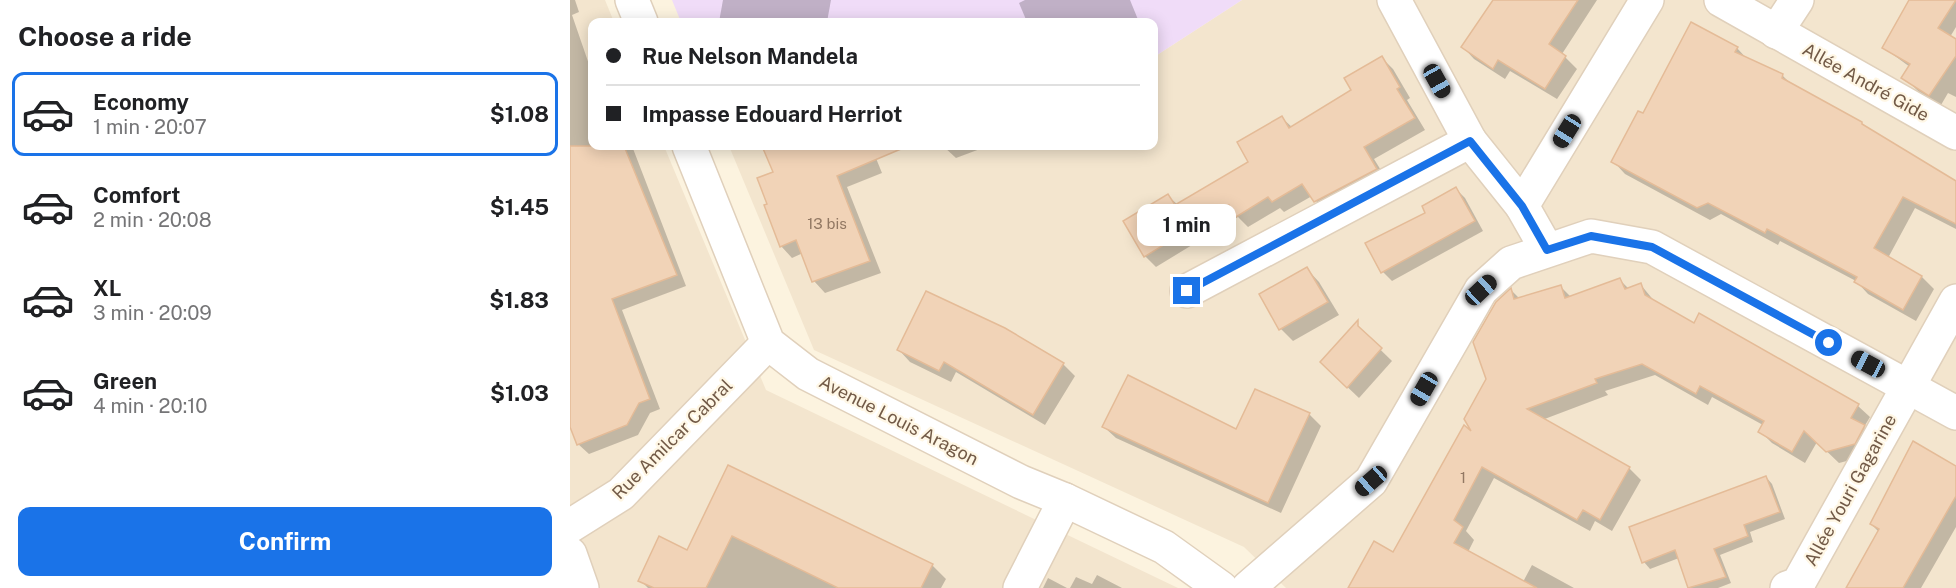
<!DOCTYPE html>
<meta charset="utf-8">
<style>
body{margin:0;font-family:"Public Sans",sans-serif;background:#f6f6f6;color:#202124;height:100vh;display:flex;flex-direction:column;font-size:22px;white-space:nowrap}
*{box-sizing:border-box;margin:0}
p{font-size:20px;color:#757577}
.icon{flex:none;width:33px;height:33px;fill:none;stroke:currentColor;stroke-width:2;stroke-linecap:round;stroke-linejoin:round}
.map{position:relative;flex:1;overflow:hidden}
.panel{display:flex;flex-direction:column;background:#fff;width:570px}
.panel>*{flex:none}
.top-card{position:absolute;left:18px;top:18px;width:570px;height:132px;border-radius:12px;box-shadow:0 3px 15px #0003;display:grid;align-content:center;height:132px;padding:0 18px;background:#fff}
.end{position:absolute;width:27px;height:27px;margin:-14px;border:8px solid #1a73e8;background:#fff;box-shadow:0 0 0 3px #fff}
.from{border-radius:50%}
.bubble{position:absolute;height:42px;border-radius:12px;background:#fff;box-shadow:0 3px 15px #0003;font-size:20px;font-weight:700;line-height:42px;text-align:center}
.car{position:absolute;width:18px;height:36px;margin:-18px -9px;border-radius:8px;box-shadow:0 0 4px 2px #0007;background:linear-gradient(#222 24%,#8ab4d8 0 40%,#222 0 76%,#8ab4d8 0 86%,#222 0)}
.top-card b{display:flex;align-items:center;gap:21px;height:57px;font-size:22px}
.top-card b+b{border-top:2px solid #e0e0e0}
.top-card i{width:15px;height:15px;background:#202124}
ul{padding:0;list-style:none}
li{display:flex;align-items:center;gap:18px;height:84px;margin:0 12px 9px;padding:0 6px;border:3px solid transparent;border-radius:12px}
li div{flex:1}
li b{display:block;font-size:22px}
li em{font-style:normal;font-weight:700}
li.selected{border-color:#1a73e8}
li>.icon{width:54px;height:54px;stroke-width:1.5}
h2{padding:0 18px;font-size:27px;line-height:72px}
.primary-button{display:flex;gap:12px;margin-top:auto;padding:12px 18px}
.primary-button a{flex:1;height:69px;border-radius:12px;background:#1a73e8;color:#fff;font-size:24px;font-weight:700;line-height:69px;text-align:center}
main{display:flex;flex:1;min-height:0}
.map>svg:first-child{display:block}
</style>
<main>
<section class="panel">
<h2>Choose a ride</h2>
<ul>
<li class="selected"><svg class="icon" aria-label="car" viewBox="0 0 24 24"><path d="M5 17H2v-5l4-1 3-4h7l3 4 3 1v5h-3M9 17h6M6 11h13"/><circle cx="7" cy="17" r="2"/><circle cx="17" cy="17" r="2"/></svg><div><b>Economy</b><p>1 min · 20:07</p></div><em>$1.08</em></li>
<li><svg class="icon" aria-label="car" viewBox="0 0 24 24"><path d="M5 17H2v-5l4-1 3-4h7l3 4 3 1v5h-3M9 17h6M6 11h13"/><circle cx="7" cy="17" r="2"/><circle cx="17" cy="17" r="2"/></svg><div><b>Comfort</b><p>2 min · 20:08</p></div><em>$1.45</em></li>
<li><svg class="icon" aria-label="car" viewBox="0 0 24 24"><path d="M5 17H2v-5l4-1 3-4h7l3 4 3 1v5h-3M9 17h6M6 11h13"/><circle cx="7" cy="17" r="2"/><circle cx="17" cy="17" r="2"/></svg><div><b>XL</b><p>3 min · 20:09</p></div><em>$1.83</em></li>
<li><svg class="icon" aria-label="car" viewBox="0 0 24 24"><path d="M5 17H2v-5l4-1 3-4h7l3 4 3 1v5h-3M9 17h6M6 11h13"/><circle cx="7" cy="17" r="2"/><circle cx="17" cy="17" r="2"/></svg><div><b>Green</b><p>4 min · 20:10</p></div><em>$1.03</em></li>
</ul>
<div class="primary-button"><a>Confirm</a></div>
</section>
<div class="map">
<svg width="1386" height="588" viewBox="0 0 1386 588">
<rect width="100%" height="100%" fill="#fcf3df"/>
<g fill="#f3e5ce">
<polygon points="0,0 35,0 44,22 22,22 22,146 94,146 196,390 608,588 0,588"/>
<polygon points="672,0 1386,0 1386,588 716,588 674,547 244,350 159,146 584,146 584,57"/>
</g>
<polygon fill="#f0dcf8" points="102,0 672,0 584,57 584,22 111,22"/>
<g fill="#0003">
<polygon points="0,0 5,0 9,12 2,15 22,73 22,146 62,146 116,286 52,310 90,409 80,413 68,435 19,454 8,444 0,422"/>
<polygon points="153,0 261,0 257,22 149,22"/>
<polygon points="455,0 560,0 569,22 457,22 449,3"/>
<polygon points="925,0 1027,0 992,54 1007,69 987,99 940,71 935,79 904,59 893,47"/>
<polygon points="1342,0 1386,0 1386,27 1380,37 1386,40 1386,97 1378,93 1371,105 1349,92 1338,81 1340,67 1314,48"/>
<polygon points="1167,48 1178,60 1212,75 1223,86 1291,123 1299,131 1386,183 1386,229 1345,208 1318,258 1352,277 1364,289 1346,321 1298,294 1286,281 1210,241 1208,245 1151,214 1140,220 1055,174 1043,161 1074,115"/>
<polygon points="812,58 823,69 840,98 837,100 855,130 804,159 817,180 756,213 742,196 714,212 710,208 678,227 668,217 586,267 575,256 598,196 608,205 680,162 712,118 723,128 783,90"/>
<polygon points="194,146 301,146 312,173 277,187 311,273 255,293 244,281 233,253 222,258 211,246 199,205 205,173"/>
<polygon points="373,146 418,146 386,158"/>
<polygon points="886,189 895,198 913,231 822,281 813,272 857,213"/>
<polygon points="737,269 749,282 769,315 723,341 711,329 691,294"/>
<polygon points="1050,280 1059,289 1071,285 1085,302 1124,325 1288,406 1300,417 1294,427 1306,439 1296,456 1269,463 1247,442 1235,463 1202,443 1190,431 1193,425 1142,397 1138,405 1085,375 1035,391 1038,395 972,420 1059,468 1071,480 1042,531 1025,521 1020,531 924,478 896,531 904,540 898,552 953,582 962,565 1004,588 780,588 823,554 905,437 941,290 950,299 990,286 1001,297"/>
<polygon points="785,325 822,361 789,398 769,379"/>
<polygon points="434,329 493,364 505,376 475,425 386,372 381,382 340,362 329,350"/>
<polygon points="685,391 740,415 751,426 711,513 546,438 534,427 666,431"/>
<polygon points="159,467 362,565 376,579 371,588 78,588 70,580 118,552"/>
<polygon points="1386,467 1386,527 1351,588 1277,588 1309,532 1301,524"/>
<polygon points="1196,477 1202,484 1215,519 1180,532 1183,542 1150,555 1161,583 1148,588 1120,588 1109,558 1080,569 1074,562 1061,528"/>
<polygon points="527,575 552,588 500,588 506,577 522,584"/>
<polygon points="478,578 497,588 473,588"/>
</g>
<g fill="#f1d3b7" stroke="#e4bb97" stroke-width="1.5">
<polygon points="923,0 1008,0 979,44 996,56 975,89 928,60 923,69 891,47"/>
<polygon points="1339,0 1386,0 1368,28 1386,39 1386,56 1359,96 1331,78 1340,64 1312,48"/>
<polygon points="1121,22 1168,47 1165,52 1213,74 1212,78 1292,122 1292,124 1386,181 1386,224 1333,197 1304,248 1352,276 1333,310 1284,282 1287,277 1197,229 1195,233 1138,203 1127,208 1041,162 1068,111 1073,113"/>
<polygon points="812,56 830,87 827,89 845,118 794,147 807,169 744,202 732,184 702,202 698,197 666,217 659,205 574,257 553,221 598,194 605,205 678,162 667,142 712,116 719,128 781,90 774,78"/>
<polygon points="0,146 54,146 107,275 42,299 80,399 69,403 57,425 7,445 0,427"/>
<polygon points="192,146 338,146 267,176 300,261 242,282 226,240 210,247 194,205 197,204 187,178 203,172"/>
<polygon points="886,187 905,221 811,273 795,243 855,213 852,206"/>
<polygon points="737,267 758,302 709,330 689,294"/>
<polygon points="1050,278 1055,289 1071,283 1075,295 1124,323 1129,313 1289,404 1281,418 1295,425 1285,444 1256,452 1234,431 1222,452 1188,432 1194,421 1130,386 1126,394 1072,364 1025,379 1027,383 957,409 1060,467 1030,520 1013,510 1007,520 912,467 884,520 893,527 884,543 967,588 778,588 804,541 823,552 894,425 901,431 894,419 916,379 903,342 926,302 941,288 944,299 991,285 995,298"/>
<polygon points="356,291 435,328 494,363 463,415 374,362 369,371 327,350"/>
<polygon points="788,320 788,326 812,348 777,388 750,362"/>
<polygon points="558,375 666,429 685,389 740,413 698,503 532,427"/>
<polygon points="1343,441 1386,466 1386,496 1333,588 1276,588 1309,529 1300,524"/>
<polygon points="158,465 363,564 351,588 268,588 162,536 136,588 84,588 68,581 89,536 117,550"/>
<polygon points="1196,476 1210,512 1174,525 1178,536 1144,549 1156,577 1118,588 1105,550 1072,563 1059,527"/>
</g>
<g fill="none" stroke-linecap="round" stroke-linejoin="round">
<defs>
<g id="minor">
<polyline points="824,0 900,141 952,206"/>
<polyline points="1151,0 1386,133"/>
<polyline points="1206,32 1227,0"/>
<polyline points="977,250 952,206 1077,0"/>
<polyline points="617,291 900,141"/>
<polyline points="0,526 51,494 198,343"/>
<polyline points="0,554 12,588"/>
<polyline points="450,588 495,500"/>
<polyline points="678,588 801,481 911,290 941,263 1021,236 1082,247 1386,413"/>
<polyline points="1217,588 1228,584 1386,301"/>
</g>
<g id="tertiary">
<polyline points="62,0 71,22"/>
<polyline points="119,146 198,343 238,374 451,482 495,500 594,547 651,588"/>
</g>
</defs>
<use href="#minor" stroke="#e0d0bb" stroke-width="36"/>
<use href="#tertiary" stroke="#e0d0bb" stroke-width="36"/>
<use href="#minor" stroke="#fff" stroke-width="33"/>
<use href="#tertiary" stroke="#fff" stroke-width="33"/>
</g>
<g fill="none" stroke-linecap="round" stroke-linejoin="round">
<polyline stroke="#1a73e8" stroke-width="8" points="617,291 900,141 952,206 977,250 1021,236 1082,247 1259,343"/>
</g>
<g text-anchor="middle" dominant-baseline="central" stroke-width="4.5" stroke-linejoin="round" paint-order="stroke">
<g font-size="15" fill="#927863">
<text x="257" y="223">13 bis</text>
<text x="893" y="477">1</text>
</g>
<g font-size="18" fill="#725a47" stroke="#fff7e5">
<text transform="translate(1296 82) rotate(29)">Allée André Gide</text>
<text transform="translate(329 420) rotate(27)">Avenue Louis Aragon</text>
<text transform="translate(102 439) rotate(-45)">Rue Amilcar Cabral</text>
<text transform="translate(1280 490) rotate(-61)">Allée Youri Gagarine</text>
</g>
</g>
</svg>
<i class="end from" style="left:1259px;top:343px"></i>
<i class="end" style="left:617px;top:291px"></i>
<div class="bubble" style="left:567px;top:204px;width:99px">1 min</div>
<i class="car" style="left:867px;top:81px;rotate:151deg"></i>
<i class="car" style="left:997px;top:131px;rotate:212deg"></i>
<i class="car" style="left:911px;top:290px;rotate:47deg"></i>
<i class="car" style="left:1298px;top:364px;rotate:298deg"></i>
<i class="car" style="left:854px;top:389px;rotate:210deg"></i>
<i class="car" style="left:801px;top:481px;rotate:229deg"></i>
<div class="top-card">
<b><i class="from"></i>Rue Nelson Mandela</b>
<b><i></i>Impasse Edouard Herriot</b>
</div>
</div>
</main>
